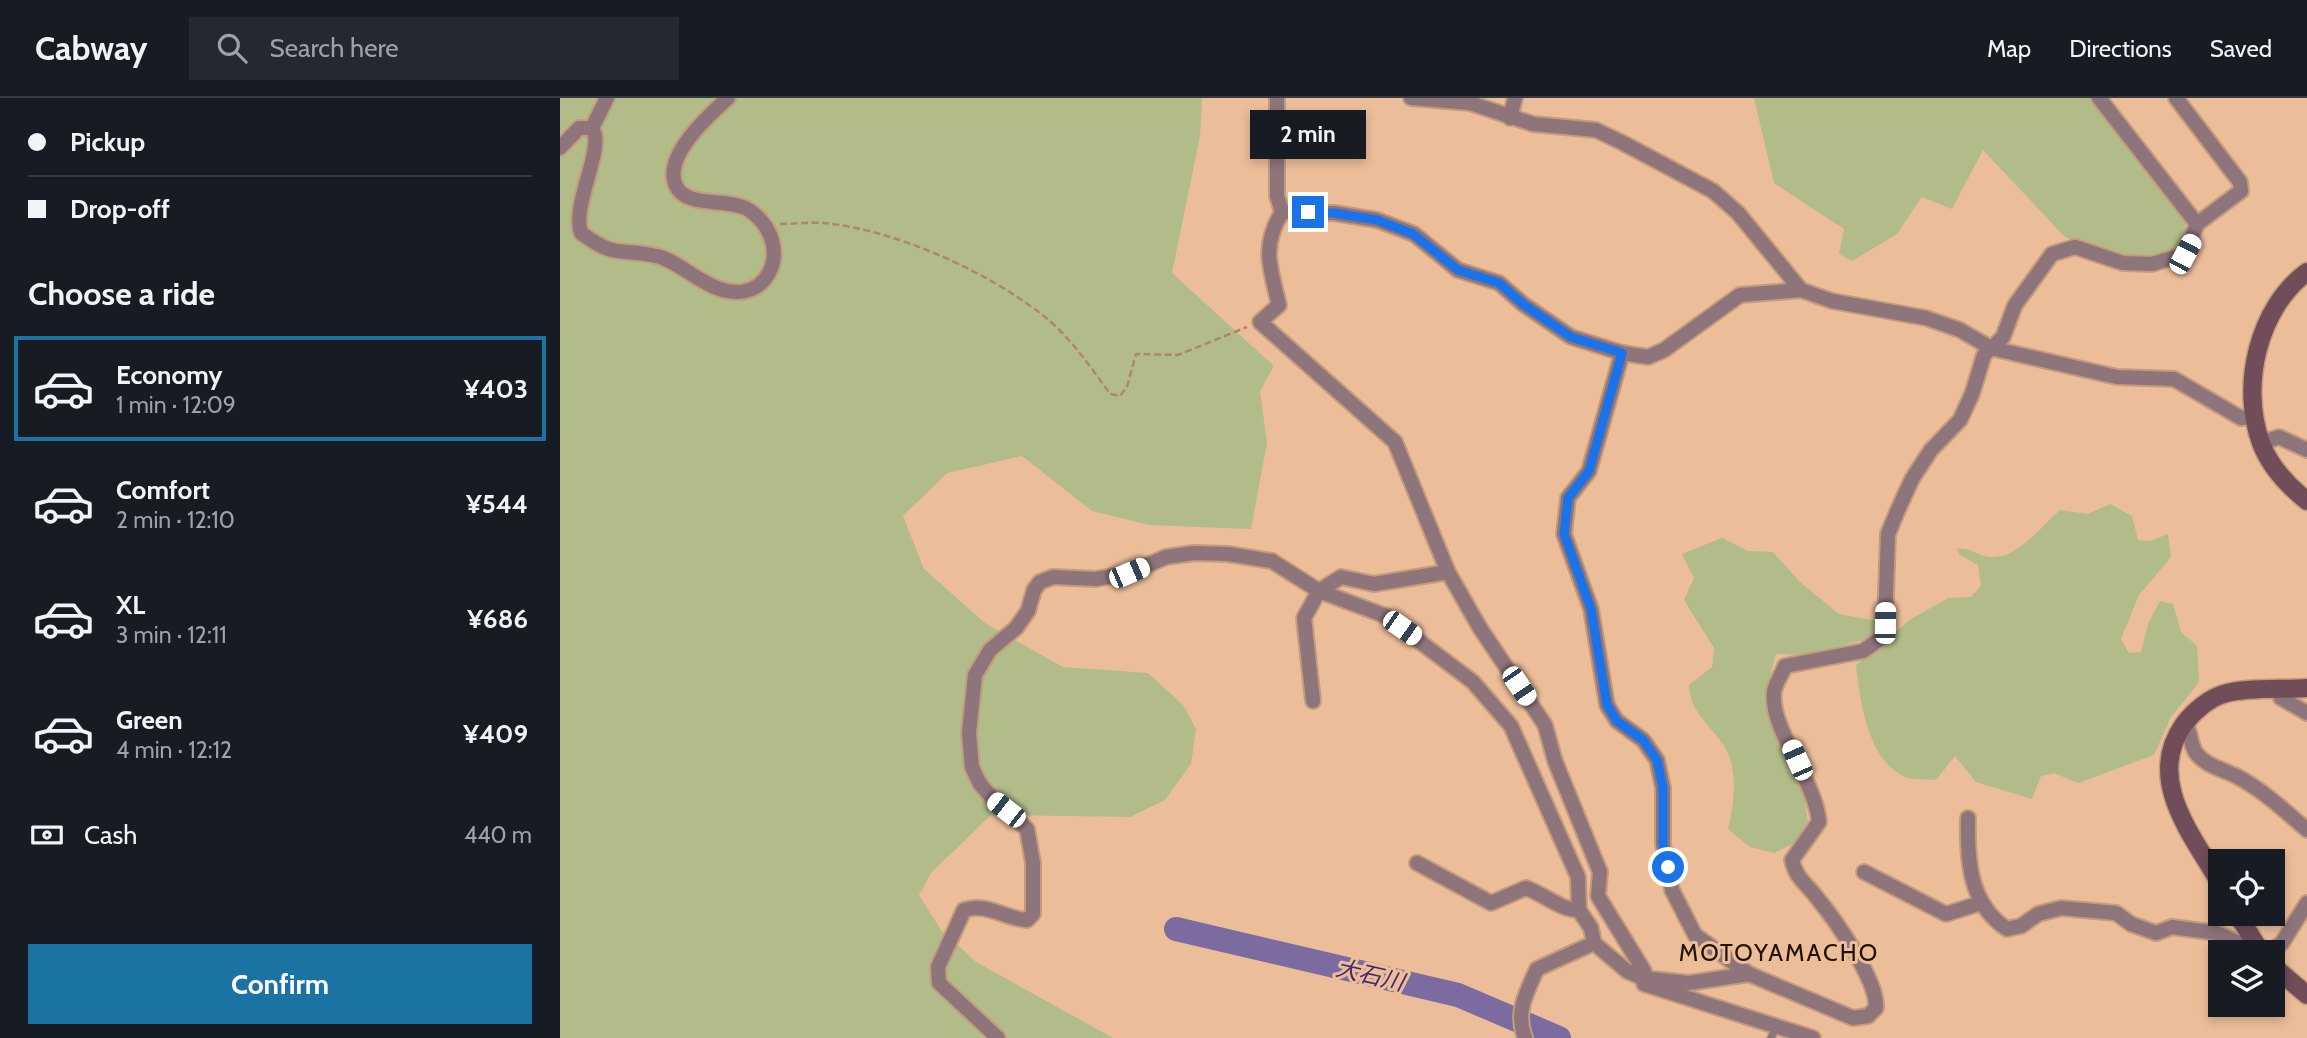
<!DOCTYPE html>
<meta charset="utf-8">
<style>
body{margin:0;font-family:Cabin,"Noto Sans JP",sans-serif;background:#242831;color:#f1f3f6;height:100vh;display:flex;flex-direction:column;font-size:26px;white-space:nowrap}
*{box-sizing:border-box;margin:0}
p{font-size:23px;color:#9ea1a6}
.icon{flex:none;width:38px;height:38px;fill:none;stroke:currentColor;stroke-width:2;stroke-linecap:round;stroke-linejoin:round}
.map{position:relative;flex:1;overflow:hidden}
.panel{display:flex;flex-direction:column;background:#171b24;width:560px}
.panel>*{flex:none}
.top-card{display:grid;align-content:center;height:154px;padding:0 28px;background:#171b24}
.buttons{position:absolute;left:1648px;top:751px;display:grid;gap:14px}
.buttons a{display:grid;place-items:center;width:77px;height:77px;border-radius:0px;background:#171b24;box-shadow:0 4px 10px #0003;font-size:35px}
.end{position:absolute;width:32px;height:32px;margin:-16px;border:9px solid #1a73e8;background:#fff;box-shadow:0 0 0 4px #fff}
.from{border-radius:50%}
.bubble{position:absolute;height:49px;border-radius:0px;background:#171b24;box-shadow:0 4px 10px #0003;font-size:23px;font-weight:800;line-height:49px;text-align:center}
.car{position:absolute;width:21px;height:42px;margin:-21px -10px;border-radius:9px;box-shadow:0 0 5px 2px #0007;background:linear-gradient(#fff 24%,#345 0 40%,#fff 0 76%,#345 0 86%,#fff 0)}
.top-card b{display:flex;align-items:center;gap:24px;height:66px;font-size:26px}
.top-card b+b{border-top:2px solid #363941}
.top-card i{width:18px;height:18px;background:#f1f3f6}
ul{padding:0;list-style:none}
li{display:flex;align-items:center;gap:21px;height:105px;margin:0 14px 10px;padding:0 14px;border:4px solid transparent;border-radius:0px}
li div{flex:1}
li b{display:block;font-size:26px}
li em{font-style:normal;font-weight:800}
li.active{border-color:#1a73a2}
li>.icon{width:63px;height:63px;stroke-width:1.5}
h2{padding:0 28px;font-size:32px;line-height:84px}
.pay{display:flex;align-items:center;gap:18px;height:77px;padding:0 28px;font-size:26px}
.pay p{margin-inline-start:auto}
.primary-button{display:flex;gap:14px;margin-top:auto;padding:14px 28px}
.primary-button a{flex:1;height:80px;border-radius:0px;background:#1a73a2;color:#fff;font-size:28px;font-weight:800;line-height:80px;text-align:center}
header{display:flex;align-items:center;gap:42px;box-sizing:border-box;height:98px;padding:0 35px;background:#171b24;border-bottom:2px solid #363941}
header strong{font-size:33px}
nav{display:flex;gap:38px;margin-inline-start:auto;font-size:24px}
.search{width:490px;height:63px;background:#242831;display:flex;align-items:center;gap:18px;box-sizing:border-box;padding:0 24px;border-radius:0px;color:#9ea1a6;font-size:26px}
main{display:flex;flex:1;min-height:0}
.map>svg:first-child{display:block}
</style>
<header>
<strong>Cabway</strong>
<div class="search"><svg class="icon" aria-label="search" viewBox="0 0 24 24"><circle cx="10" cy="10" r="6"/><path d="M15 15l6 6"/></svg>Search here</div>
<nav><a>Map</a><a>Directions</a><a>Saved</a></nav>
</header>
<main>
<section class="panel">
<div class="top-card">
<b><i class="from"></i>Pickup</b>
<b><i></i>Drop-off</b>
</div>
<h2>Choose a ride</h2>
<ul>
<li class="active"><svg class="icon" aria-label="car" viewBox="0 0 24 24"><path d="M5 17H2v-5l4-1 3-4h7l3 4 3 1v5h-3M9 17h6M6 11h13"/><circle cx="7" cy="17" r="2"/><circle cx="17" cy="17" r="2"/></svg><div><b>Economy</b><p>1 min · 12:09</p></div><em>¥403</em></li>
<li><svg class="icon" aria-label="car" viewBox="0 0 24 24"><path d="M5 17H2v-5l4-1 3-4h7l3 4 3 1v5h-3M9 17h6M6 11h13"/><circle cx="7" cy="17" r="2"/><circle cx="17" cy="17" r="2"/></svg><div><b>Comfort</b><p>2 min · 12:10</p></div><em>¥544</em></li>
<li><svg class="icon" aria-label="car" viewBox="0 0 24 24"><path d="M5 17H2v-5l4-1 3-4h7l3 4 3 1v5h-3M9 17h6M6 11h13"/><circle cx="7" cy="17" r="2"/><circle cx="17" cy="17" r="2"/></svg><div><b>XL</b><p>3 min · 12:11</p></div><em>¥686</em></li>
<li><svg class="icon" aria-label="car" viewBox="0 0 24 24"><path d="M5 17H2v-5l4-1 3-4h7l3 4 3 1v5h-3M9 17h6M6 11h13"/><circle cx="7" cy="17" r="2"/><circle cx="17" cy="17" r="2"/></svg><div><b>Green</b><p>4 min · 12:12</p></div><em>¥409</em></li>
</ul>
<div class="pay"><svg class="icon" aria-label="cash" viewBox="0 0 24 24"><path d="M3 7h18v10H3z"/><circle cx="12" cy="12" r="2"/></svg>Cash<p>440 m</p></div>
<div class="primary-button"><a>Confirm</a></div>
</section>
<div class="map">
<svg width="1747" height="940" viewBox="0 0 1747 940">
<rect width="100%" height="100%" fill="#ecbd99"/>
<g fill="#b1bc88">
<polygon points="0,0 642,0 640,38 612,175 714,268 700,293 707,345 691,431 589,427 532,413 462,358 387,375 343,418 364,471 425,525 503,569 588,575 623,607 636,631 631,666 605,702 570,719 431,717 371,775 359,797 381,832 416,864 553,940 0,940"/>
<polygon points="1194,0 1533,0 1627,120 1623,144 1609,157 1581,164 1505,139 1423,52 1392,111 1362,99 1337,136 1292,163 1279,156 1284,131 1214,85"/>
<path d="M1550 406 1572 418 1578 442 1590 443 1608 436 1611 459 1579 497 1561 541 1569 555 1581 554 1588 526 1600 503 1613 506 1621 534 1637 548 1639 584 1611 619 1594 657 1518 685 1494 675 1481 678 1472 701 1416 684 1395 658 1376 682C1367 681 1356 682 1348 680 1308 666 1300 603 1296 567L1351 521 1388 500 1411 499 1421 488 1418 467 1400 457 1397 451C1411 449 1415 456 1428 459 1455 463 1481 429 1500 412L1528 416Z"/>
<path d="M1162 440 1188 453 1213 454 1240 484 1279 516 1317 523 1310 540 1248 557 1216 556 1204 600 1224 656 1242 674 1248 726 1239 743 1214 755 1190 749 1168 731C1173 712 1177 681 1170 661 1162 633 1130 621 1129 587L1152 569 1154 550 1124 502 1134 480 1122 456Z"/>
</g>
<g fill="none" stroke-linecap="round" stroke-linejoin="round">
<polyline stroke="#7b6ba0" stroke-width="24" points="616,831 898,897 999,940"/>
<defs>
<polyline id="lane" points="1211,940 1216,929"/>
<g id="street">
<polyline points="717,0 717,98 722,114 774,115 817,122 854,136 898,172 939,185 963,206 1011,239 1062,255 1088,259 1104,252 1180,197 1241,192 1272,203 1366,220 1400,232 1431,250 1461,257 1557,279 1614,281 1681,320 1694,319"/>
<polyline points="851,0 910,5 973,26 1036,32 1063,45 1153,93 1178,115 1241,192"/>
<polyline points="1616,0 1680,84 1681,93 1637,126"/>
<polyline points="950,20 955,0"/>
<path d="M32 30C46 48 11 107 21 135 58 162 58 149 96 158 112 161 128 175 143 183 206 222 240 147 189 112 170 99 127 111 116 88 102 59 149 17 168 0"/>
<polyline points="32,30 47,0"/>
<polyline points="0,50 19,30 32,30"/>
<path d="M722 114C701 149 710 169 719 207L700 224 835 344 888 474 920 530 985 627 995 663 1040 774 1038 798 1084 873V886L1253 940"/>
<polyline points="1062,255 1029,373 1008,400 1004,436 1031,511 1047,607 1057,623 1083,642 1097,662 1103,690 1103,746 1112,792 1135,837 1189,876"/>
<polyline points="1701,345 1719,339 1747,352"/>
<polyline points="1718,592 1721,600 1747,615"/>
<polyline points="753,603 744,520 759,493 781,479 814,486 888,474"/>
<path d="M1625 624C1631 634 1630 647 1636 655 1647 669 1663 671 1678 679 1704 693 1725 713 1747 732"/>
<path d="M1408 720C1407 762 1409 806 1447 831L1461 828 1478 816 1501 810 1556 815 1571 826 1596 835 1612 829 1657 835 1679 845 1692 841"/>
<path d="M857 765 931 805 966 790C984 796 1000 812 1019 812"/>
<polyline points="1304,774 1386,816 1421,805"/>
<polyline points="1710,854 1722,845 1747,805"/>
<path d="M438 940 379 885 378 869 404 812C425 804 446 821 467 822L473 816V765L467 731 435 703 420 686 412 669 409 635 415 577 430 552 456 530 468 513 474 492 480 484 493 479 536 481 569 475 606 459 634 455 668 456 712 463 759 493 826 518 913 584 951 628 1018 779 1019 812 1031 830 1034 845"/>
<path d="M965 940C955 915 966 895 977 871L1034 845 1067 873 1083 880 1129 885 1189 876 1293 920 1308 918 1316 910C1318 883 1276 823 1258 801 1247 786 1236 781 1232 762L1259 724C1256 684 1209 629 1214 594 1215 586 1222 576 1225 568L1303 553 1320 541 1325 525 1328 436 1337 414 1352 381 1371 352 1400 322 1412 296 1424 257 1443 239 1455 207 1492 156 1515 149 1563 165 1592 166 1625 156 1637 126 1539 0"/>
</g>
<g id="secondary">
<path d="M1747 174C1698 210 1680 288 1701 345 1710 369 1727 387 1747 403"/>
<path d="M1661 787C1634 739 1584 682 1624 626 1634 613 1650 599 1667 595 1692 589 1721 592 1747 590"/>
<polyline points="1677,816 1701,854"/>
<polyline points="1713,868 1747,897"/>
</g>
</defs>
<use href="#lane" stroke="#c49b7b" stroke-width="10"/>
<use href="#street" stroke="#c49b7b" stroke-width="18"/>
<use href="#secondary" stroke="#c49b7b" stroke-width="21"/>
<path stroke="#ad876b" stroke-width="2.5" stroke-dasharray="7 3.5" stroke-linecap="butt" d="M220 126C234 126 249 124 263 125 333 131 424 172 480 215 508 236 530 268 550 296L560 298 567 289 576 256 618 257 687 229"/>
<use href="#lane" stroke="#8e757c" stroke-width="7"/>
<use href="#street" stroke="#8e757c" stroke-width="14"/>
<use href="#secondary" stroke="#704d59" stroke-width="18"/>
</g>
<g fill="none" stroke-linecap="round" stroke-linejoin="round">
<polyline stroke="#1a73e8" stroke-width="9" points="748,114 774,115 817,122 853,136 898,172 939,185 963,206 1011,239 1062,255 1029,373 1008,400 1004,436 1031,511 1047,607 1057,623 1083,642 1097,662 1103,690 1103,746 1108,769"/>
</g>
<g text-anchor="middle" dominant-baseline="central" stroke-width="6" stroke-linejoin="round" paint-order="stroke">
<g font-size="23" font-style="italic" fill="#452b6e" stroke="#ecbd99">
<text transform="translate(810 877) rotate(13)">大石川</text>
</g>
<g font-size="24" letter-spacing="2" fill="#221105" stroke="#ecbd99">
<text x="1219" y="854">MOTOYAMACHO</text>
</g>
</g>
</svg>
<div class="buttons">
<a><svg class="icon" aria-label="locate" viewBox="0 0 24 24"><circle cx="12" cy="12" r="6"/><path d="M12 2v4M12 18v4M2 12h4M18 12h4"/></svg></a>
<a><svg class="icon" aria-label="layers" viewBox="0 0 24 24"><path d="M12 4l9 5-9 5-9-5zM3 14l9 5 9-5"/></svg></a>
</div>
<i class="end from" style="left:1108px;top:769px"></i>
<i class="end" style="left:748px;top:114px"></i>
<div class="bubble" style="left:690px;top:12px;width:116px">2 min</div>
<i class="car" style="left:1625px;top:156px;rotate:28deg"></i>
<i class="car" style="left:569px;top:475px;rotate:67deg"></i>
<i class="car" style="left:1325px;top:525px;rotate:1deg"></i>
<i class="car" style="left:842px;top:530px;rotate:125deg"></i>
<i class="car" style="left:959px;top:588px;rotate:146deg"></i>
<i class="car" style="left:1237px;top:662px;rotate:336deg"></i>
<i class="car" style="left:446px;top:712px;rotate:308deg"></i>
</div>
</main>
